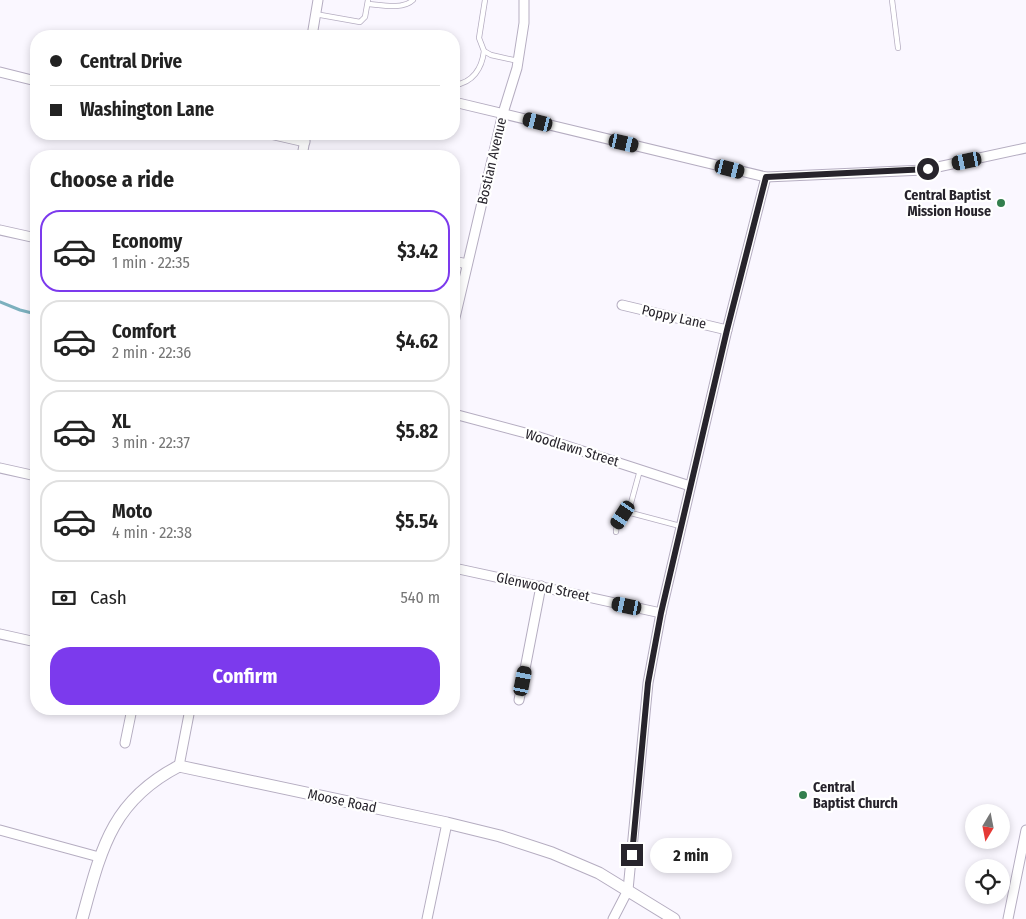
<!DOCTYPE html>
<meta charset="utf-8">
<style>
body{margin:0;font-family:"Fira Sans Condensed",sans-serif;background:#f2f2f2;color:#222;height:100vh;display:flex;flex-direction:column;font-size:19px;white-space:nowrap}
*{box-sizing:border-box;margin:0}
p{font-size:16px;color:#767676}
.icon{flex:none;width:28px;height:28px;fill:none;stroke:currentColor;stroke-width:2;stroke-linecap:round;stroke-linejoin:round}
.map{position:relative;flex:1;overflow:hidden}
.side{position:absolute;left:30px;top:150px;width:430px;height:565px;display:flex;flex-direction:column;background:#fff;border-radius:20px;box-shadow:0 2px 8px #0003}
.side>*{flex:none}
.banner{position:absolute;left:30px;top:30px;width:430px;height:110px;border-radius:20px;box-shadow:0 2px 8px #0003;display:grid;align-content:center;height:110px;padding:0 20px;background:#fff}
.needle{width:32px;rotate:190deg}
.fabs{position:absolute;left:965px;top:804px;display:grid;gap:10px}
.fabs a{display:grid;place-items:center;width:45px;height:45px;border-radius:50%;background:#fff;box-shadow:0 2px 8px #0003;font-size:25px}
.end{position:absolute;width:22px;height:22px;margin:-11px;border:6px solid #27242c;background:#fff;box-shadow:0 0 0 2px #fff}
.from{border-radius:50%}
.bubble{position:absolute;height:35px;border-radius:18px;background:#fff;box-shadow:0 2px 8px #0003;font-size:16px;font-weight:700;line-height:35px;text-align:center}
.car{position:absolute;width:15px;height:30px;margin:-15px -8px;border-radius:6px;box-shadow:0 0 4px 1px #0007;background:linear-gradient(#222 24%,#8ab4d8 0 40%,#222 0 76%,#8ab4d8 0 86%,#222 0)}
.banner b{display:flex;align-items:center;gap:18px;height:48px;font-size:19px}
.banner b+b{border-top:1px solid #e0e0e0}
.banner i{width:12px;height:12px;background:#222}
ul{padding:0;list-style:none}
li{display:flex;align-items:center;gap:15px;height:82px;margin:0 10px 8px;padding:0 10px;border:2px solid #e0e0e0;border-radius:20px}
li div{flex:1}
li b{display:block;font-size:19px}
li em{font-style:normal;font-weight:700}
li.active{border-color:#7c3aed}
li>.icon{width:45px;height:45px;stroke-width:1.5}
h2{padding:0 20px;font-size:22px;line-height:60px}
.pay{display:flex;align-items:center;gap:12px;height:55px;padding:0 20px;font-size:19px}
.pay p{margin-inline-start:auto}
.primary-button{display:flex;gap:10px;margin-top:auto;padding:10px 20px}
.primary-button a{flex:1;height:58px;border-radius:20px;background:#7c3aed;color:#fff;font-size:20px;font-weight:700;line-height:58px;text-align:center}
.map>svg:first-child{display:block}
</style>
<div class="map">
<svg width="1026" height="919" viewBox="0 0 1026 919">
<rect width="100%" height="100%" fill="#faf7ff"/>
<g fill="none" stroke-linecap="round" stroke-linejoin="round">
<polyline stroke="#7cb0be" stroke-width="3" points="0,302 20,310 36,314"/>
<defs>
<g id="service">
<polyline points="485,0 479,38 484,51 491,55 518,61"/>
<polyline points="892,0 898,48"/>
<path d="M368 4C381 5 403 10 413 0"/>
<polyline points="315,14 360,22 365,17 368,0"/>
<path d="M454 85C473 83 482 68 484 51"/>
<polyline points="628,514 640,470"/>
<polyline points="616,532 617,523 623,515 631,513 680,526"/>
</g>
<g id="minor">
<polyline points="312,36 318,0"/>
<polyline points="0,72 36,81"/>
<polyline points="454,102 766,177 924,170 1026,148"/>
<polyline points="270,134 305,142"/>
<polyline points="302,156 306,134"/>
<polyline points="0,230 36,238"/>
<polyline points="454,261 467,264"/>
<polyline points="622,305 727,330"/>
<polyline points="454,322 503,113 517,68 524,23 524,0"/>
<polyline points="454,414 533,435 690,486"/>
<polyline points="0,468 36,476"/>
<polyline points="454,568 661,613"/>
<polyline points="0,634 36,642"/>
<polyline points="519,700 541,586"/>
<polyline points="125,743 132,709"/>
<polyline points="179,766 190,709"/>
<polyline points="0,830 99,857"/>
<polyline points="427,919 447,823"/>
<polyline points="613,919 628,890 648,683 661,613 727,330 766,177"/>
<polyline points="1008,919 1026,830"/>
</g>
<path id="tertiary" d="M82 919C101 850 111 801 179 766L447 823 500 836 552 853 599 873 674 919"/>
</defs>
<use href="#service" stroke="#b5adc1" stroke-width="6"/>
<use href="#minor" stroke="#b5adc1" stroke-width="11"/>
<use href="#tertiary" stroke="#b5adc1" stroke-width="13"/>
<use href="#service" stroke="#fff" stroke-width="4.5"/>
<use href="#minor" stroke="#fff" stroke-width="9"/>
<use href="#tertiary" stroke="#fff" stroke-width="11"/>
</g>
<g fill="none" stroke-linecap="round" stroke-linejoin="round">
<polyline stroke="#27242c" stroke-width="6" points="632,855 648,683 661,613 727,330 766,177 928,169"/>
</g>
<g fill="#337f4e" stroke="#fff" stroke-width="2">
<circle cx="1001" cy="203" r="5"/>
<circle cx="803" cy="795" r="5"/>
</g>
<g text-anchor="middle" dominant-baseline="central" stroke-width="4.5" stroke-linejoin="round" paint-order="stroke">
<g font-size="14" fill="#27242c" stroke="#fff">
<text transform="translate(492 161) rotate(-77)">Bostian Avenue</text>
<text transform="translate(674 317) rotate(13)">Poppy Lane</text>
<text transform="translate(572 448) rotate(17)">Woodlawn Street</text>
<text transform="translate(543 587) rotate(12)">Glenwood Street</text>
<text transform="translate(342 801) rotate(12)">Moose Road</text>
</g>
<g font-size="14" font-weight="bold" fill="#27242c" stroke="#fff" text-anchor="end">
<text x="991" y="195">Central Baptist<tspan x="991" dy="16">Mission House</tspan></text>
<text x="813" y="787" text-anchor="start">Central<tspan x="813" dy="16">Baptist Church</tspan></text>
</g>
</g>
</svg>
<div class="fabs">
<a><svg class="needle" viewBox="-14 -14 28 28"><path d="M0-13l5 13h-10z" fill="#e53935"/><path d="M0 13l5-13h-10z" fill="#767676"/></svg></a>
<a><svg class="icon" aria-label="locate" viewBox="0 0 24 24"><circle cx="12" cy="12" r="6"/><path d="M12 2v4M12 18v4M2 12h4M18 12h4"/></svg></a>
</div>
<i class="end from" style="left:928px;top:169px"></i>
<i class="end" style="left:632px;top:855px"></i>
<div class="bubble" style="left:650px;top:838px;width:82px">2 min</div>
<i class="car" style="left:538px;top:122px;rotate:284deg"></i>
<i class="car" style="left:624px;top:143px;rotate:103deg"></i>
<i class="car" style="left:967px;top:161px;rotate:258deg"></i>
<i class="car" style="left:730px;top:169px;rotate:104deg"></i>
<i class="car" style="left:623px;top:515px;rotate:213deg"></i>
<i class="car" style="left:627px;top:606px;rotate:282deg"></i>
<i class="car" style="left:523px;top:681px;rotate:11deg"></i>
<div class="banner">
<b><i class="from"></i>Central Drive</b>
<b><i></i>Washington Lane</b>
</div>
<section class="side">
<h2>Choose a ride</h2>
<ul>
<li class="active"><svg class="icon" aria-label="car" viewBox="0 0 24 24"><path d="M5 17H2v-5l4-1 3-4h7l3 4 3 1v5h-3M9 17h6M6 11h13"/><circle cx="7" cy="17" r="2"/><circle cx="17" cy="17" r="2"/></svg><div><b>Economy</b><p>1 min · 22:35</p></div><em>$3.42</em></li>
<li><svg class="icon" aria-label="car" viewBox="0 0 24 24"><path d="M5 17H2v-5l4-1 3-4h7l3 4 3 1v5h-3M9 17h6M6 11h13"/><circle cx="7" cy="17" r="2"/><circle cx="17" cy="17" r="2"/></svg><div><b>Comfort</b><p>2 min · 22:36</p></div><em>$4.62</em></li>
<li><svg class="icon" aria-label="car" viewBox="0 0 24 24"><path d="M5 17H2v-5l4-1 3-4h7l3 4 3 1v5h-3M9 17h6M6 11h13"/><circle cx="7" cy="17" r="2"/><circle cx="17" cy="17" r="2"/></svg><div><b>XL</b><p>3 min · 22:37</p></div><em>$5.82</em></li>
<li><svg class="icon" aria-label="car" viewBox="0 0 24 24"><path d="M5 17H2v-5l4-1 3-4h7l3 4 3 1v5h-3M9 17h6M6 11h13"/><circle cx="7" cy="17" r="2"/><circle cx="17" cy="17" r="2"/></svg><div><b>Moto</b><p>4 min · 22:38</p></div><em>$5.54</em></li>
</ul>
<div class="pay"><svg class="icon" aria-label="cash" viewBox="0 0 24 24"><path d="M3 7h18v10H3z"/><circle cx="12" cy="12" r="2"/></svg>Cash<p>540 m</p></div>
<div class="primary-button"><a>Confirm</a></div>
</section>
</div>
